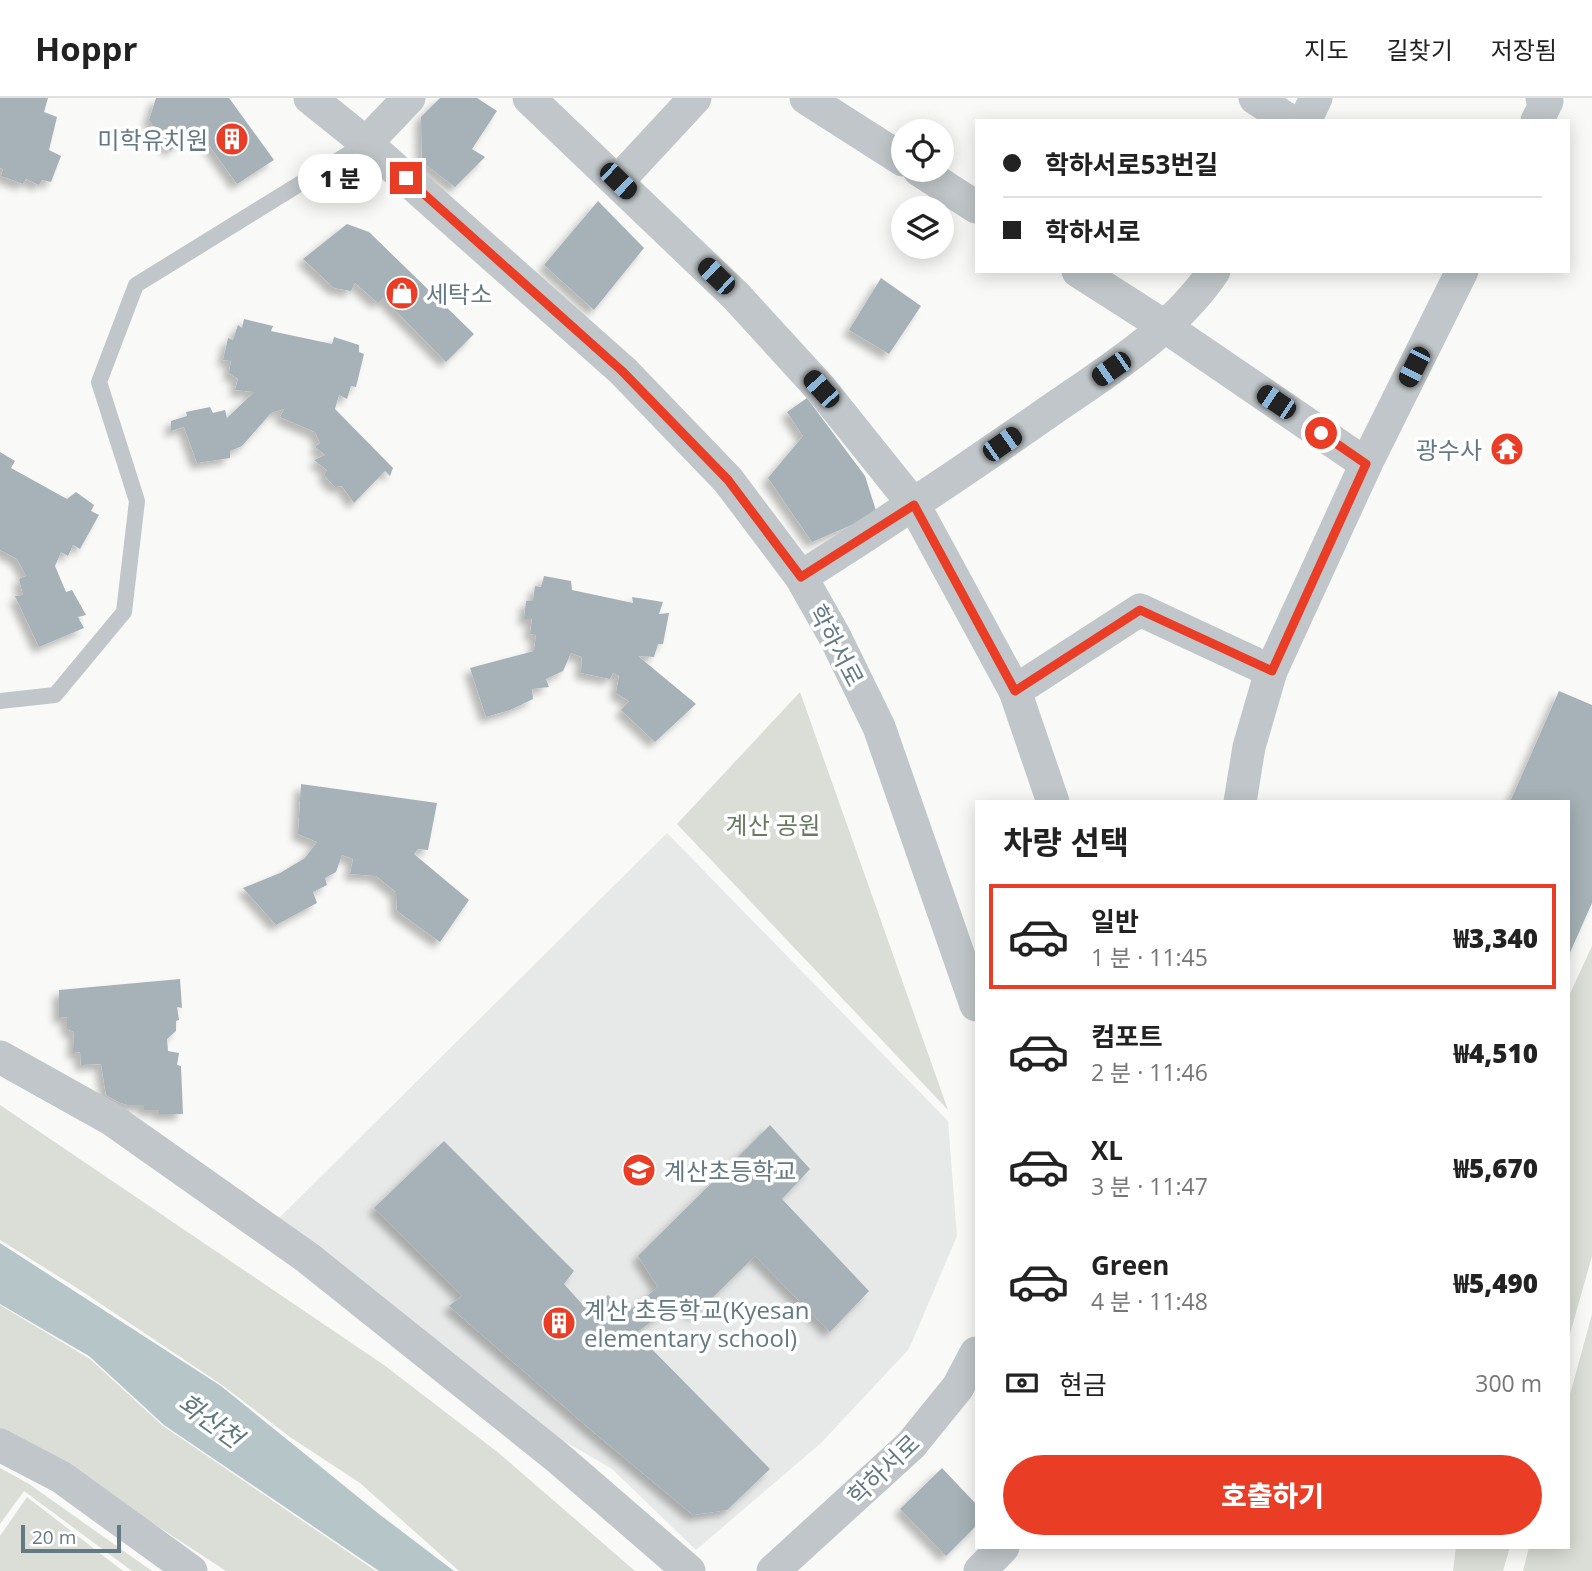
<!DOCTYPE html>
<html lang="ko">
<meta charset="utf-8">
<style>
body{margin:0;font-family:"Open Sans","Noto Sans KR",sans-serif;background:#f2f2f2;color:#222;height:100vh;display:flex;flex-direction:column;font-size:26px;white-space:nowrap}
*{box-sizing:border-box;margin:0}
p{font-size:23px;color:#767676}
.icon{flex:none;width:38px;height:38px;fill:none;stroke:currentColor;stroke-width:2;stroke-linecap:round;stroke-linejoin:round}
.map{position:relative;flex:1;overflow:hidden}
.details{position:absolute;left:975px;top:702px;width:595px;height:749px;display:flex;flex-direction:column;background:#fff;border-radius:0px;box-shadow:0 4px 18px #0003}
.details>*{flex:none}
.guide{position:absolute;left:975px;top:21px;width:595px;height:154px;border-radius:0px;box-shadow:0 4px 18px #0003;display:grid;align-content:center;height:154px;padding:0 28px;background:#fff}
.buttons{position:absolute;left:891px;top:21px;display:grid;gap:14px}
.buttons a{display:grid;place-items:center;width:63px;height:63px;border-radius:50%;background:#fff;box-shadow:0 4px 18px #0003;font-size:35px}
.scale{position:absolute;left:21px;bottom:18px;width:100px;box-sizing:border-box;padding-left:7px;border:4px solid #637983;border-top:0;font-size:19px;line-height:24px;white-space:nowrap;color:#637983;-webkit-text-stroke:5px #fff;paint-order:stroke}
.end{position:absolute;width:32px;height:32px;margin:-16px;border:9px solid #ea3d26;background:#fff;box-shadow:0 0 0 4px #fff}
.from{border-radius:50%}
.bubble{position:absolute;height:49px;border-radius:24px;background:#fff;box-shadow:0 4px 18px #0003;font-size:23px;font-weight:800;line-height:49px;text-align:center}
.car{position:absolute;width:21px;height:42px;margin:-21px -10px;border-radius:9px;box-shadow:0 0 5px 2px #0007;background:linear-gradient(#222 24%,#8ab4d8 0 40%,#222 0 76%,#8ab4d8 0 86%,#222 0)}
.guide b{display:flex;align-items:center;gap:24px;height:66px;font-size:26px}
.guide b+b{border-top:2px solid #e0e0e0}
.guide i{width:18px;height:18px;background:#222}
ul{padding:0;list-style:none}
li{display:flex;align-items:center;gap:21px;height:105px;margin:0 14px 10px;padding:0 14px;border:4px solid transparent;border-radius:0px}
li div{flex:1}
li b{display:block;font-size:26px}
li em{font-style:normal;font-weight:800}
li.selected{border-color:#ea3d26}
li>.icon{width:63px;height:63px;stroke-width:1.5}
h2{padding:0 28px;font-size:32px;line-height:84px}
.pay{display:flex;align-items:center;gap:18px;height:77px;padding:0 28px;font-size:26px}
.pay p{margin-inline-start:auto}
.primary-button{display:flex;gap:14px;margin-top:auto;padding:14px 28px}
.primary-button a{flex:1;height:80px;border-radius:42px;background:#ea3d26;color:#fff;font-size:28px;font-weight:800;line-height:80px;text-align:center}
header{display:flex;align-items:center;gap:42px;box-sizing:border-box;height:98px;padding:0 35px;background:#fff;border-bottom:2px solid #e0e0e0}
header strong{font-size:33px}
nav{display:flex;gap:38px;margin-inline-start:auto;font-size:24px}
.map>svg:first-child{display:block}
</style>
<header>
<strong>Hoppr</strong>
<nav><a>지도</a><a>길찾기</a><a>저장됨</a></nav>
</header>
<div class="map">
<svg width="1592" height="1473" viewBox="0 0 1592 1473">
<defs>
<filter id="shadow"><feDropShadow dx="-6" dy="6" stdDeviation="3.5" flood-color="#0004"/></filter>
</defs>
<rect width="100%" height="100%" fill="#f9f9f7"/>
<polygon fill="#e7e9e8" points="667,735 948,1023 957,1138 909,1251 821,1345 696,1452 612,1371 545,1332 278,1121"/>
<g fill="#daded6">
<polygon points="800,594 948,1012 677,726"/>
<polygon points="1592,848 1592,1158 1568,1243 1568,900"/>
<polygon points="0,1007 384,1267 500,1356 635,1473 459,1473 360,1385 290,1339 222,1287 77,1190 0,1142"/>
<polygon points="0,1207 90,1261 163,1328 376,1473 226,1473 116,1401 0,1332"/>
<polygon points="1592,1216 1592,1473 1523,1473 1529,1449 1568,1449 1568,1304"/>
<polygon points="0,1370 29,1386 152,1473 132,1473 24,1393 0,1426"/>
<polygon points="27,1399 123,1473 0,1473 0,1438"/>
<polygon points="1456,1449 1510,1449 1503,1473 1453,1473"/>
</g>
<polygon fill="#b6c6c8" points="0,1145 221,1288 379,1416 454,1473 379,1473 164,1327 89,1258 0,1206"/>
<g fill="#a6b2b7" filter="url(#shadow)">
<polygon points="0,0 48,0 44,14 57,19 49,52 61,58 51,84 42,82 39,87 26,81 23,86 1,78 3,71 0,70"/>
<polygon points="156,0 229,0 274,62 237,86 196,29 170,53 149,22"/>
<polygon points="440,0 477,0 497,13 472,51 485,59 455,89 422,64 421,19"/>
<polygon points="598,103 644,150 594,212 544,167"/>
<polygon points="347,126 369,134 474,236 446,264 383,200 378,205 355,185 351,193 334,190 303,161"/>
<polygon points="881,180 921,208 889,256 849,232"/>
<polygon points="244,221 273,228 271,233 332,246 334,239 359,247 359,254 364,256 356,289 351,288 347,301 339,297 335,311 393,370 390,378 385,373 354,405 342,388 335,389 324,377 327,372 314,362 325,357 315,349 320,345 315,334 280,319 284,311 271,315 242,348 230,353 230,360 197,365 184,329 171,333 171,323 187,318 186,314 210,309 213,315 225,312 227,320 254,294 235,292 238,281 229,275 231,263 223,262 228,240 233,242 238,227 242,230"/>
<polygon points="807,300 865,378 877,416 812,444 768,380 803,338 787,314"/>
<polygon points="0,354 15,363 11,370 67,401 76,394 94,407 91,413 99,417 80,451 73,447 68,458 61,454 55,468 66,494 72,492 86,517 78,519 84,530 39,549 15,498 23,497 19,481 26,478 17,461 0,452"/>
<polygon points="544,478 571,483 572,492 633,505 632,499 663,504 659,516 669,515 663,546 658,546 654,559 638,558 696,606 655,644 621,612 629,603 616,595 619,578 613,575 610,581 581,575 582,559 571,555 563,573 546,581 549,589 532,591 533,601 510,612 486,619 470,570 534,553 536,537 530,536 532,521 524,521 526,503 533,503 535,488 541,489"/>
<polygon points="1559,593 1592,607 1592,805 1568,859 1568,704 1510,704"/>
<polygon points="301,686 437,705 428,752 418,751 414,756 469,802 440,844 397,813 396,794 376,778 350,776 353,761 342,757 336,774 325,780 327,787 313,794 317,805 276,827 243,790 280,775 305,760 317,744 298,736"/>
<polygon points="180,881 182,910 177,909 179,922 176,923 176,933 167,941 168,953 179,955 177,967 181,968 183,1016 159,1016 159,1012 144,1012 144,1007 127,1007 118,1004 106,997 101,966 81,967 80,954 73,955 74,934 67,931 67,919 59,920 59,892"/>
<polygon points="770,1027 810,1071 782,1101 869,1193 830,1234 755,1158 695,1217 680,1202 636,1235 770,1371 727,1412 693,1417 591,1332 449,1208 462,1198 374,1110 444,1043 574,1173 564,1186 591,1216 608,1197 626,1215 658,1189 638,1158"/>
<polygon points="942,1370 976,1406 976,1428 946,1458 900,1411"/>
</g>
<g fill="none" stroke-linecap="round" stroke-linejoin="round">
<polyline stroke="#c0c6c9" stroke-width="16" points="0,603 55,597 124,514 137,403 99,284 136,187 366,45"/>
<g stroke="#c0c6c9" stroke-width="33">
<polyline points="310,0 366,45 623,273 728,382 801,479 835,539 879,629 976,907"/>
<polyline points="529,0 736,198 821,291 914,407 1015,593 1053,704"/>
<polyline points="806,0 903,62"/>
<polyline points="1255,0 1290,23"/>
<polyline points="1305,23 1316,0"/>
<polyline points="1537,23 1547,3 1542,0"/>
<polyline points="366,45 409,0"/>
<polyline points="919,72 976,109"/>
<polyline points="618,83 695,0"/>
<polyline points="1078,173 1164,228 1366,366"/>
<path d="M801 479C883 427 964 373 1044 317 1104 275 1172 235 1214 173"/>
<polyline points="1015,593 1140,512 1271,573"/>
<polyline points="1240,704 1249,649 1271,573 1366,366 1462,173"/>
<polyline points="0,959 111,1021 308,1160 557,1359 689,1473"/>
<polyline points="0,1347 61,1379 191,1473"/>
<polyline points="773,1473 911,1347 958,1289 976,1255"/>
<polyline points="980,1473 1003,1449"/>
</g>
</g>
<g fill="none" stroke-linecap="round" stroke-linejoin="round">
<polyline stroke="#ea3d26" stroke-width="9" points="406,80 622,273 728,382 801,479 914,407 1015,593 1140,512 1272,573 1366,366 1321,335"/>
</g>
<defs>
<symbol id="building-disc" viewBox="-11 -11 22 22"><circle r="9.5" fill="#ea3d26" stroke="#fff"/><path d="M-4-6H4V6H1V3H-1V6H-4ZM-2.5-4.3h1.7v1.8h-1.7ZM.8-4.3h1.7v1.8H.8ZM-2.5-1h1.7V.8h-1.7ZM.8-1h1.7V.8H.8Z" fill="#fff"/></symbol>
<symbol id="shop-disc" viewBox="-11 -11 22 22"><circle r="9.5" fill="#ea3d26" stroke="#fff"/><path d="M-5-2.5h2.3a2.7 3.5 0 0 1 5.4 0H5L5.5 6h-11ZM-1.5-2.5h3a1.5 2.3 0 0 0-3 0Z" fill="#fff"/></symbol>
<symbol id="temple-disc" viewBox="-11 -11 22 22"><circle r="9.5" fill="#ea3d26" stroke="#fff"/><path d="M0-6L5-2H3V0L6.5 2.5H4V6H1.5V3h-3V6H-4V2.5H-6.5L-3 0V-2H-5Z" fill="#fff"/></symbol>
<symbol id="school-disc" viewBox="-11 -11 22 22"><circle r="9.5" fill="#ea3d26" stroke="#fff"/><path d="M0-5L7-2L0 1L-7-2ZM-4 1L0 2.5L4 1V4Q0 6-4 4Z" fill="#fff"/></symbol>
</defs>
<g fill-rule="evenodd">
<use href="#building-disc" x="213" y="22" width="38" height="38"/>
<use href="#shop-disc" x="383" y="176" width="38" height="38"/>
<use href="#temple-disc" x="1488" y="332" width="38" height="38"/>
<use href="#school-disc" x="620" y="1053" width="38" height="38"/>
<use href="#building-disc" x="540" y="1206" width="38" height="38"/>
</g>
<g text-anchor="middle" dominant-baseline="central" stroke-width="7" stroke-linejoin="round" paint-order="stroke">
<g font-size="24" fill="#637983" stroke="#fff" text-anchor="start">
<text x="208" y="41" text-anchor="end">미학유치원</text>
<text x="426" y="195">세탁소</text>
<text x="1482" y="351" text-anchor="end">광수사</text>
<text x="664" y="1072">계산초등학교</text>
<text x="584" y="1211">계산 초등학교(Kyesan<tspan x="584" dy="28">elementary school)</tspan></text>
</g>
<g font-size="24" fill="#637983" stroke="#fff">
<text transform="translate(837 547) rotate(62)">학하서로</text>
<text transform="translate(883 1371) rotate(-44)">학하서로</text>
</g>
<g font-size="24" fill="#697a62" stroke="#fff">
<text x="773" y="726">계산 공원</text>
</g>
<g font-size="26" font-style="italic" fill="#5e787c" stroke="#fff">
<text transform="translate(211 1322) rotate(36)">화산천</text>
</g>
</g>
</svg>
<div class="buttons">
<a><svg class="icon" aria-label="locate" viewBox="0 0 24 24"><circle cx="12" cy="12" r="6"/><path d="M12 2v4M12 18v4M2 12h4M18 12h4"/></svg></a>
<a><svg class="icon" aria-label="layers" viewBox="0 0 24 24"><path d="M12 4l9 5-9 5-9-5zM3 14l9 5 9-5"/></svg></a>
</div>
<div class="scale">20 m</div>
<i class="end from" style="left:1321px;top:335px"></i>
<i class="end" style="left:406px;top:80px"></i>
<div class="bubble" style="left:298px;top:56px;width:84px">1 분</div>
<i class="car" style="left:618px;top:83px;rotate:134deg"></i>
<i class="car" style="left:716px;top:178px;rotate:314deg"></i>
<i class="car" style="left:1414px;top:269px;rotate:207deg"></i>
<i class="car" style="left:1111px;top:271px;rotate:235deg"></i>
<i class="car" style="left:821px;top:291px;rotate:318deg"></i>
<i class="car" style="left:1276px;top:304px;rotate:304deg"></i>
<i class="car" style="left:1002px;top:346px;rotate:55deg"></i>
<div class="guide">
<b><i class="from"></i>학하서로53번길</b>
<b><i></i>학하서로</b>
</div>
<section class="details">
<h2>차량 선택</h2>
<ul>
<li class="selected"><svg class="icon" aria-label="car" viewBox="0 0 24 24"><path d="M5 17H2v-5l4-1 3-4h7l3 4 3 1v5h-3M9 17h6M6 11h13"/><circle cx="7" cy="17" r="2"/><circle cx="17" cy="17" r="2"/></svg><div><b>일반</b><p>1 분 · 11:45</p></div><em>₩3,340</em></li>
<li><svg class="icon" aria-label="car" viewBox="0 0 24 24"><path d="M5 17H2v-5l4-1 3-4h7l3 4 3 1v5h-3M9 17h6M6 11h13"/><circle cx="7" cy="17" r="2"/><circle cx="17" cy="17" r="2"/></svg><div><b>컴포트</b><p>2 분 · 11:46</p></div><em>₩4,510</em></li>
<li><svg class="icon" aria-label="car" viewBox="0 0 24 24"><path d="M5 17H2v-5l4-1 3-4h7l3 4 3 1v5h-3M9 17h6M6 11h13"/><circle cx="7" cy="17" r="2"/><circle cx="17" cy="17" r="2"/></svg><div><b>XL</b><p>3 분 · 11:47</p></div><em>₩5,670</em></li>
<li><svg class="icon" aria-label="car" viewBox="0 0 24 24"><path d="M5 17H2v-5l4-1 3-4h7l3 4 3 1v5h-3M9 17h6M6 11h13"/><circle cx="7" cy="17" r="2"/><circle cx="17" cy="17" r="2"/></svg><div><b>Green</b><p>4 분 · 11:48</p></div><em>₩5,490</em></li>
</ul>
<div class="pay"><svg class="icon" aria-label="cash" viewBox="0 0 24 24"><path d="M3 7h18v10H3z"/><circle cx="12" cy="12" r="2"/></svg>현금<p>300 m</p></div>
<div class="primary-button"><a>호출하기</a></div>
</section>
</div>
